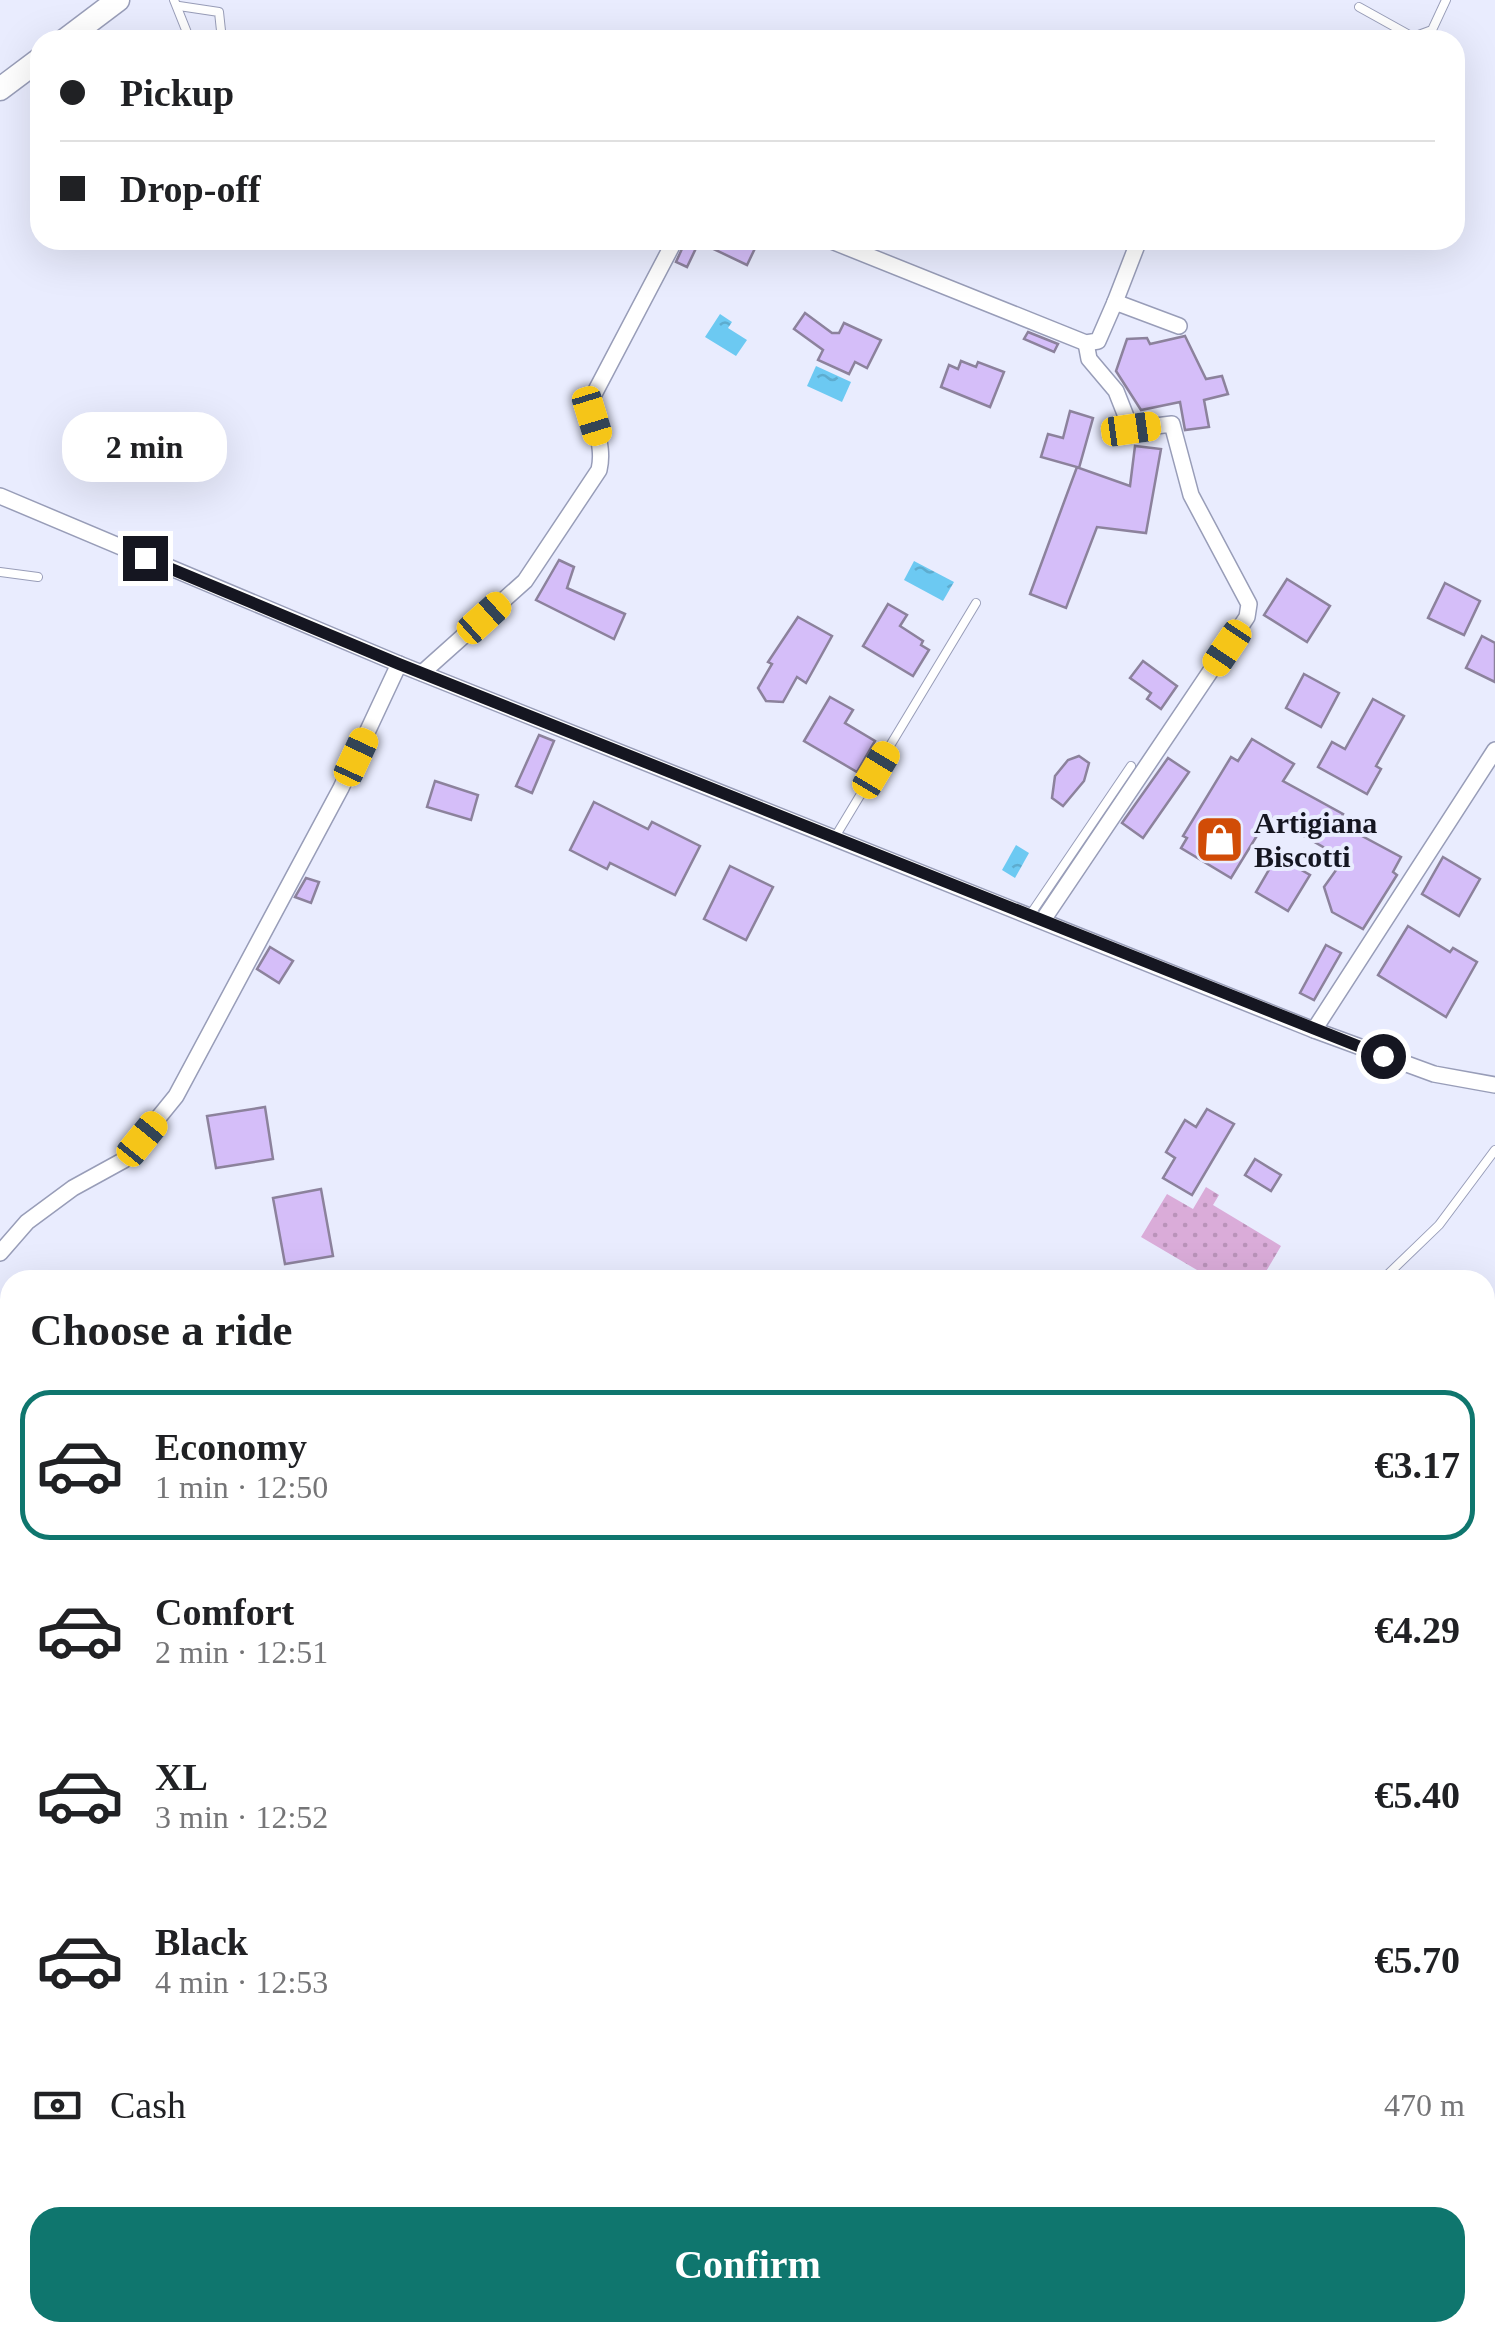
<!DOCTYPE html>
<meta charset="utf-8">
<style>
body{margin:0;font-family:Georgia,serif;background:#f6f6f6;color:#202124;height:100vh;display:flex;flex-direction:column;font-size:38px;white-space:nowrap}
*{box-sizing:border-box;margin:0}
p{font-size:32px;color:#757577}
.icon{flex:none;width:55px;height:55px;fill:none;stroke:currentColor;stroke-width:2;stroke-linecap:round;stroke-linejoin:round}
.map{position:relative;flex:1;overflow:hidden}
.side{position:absolute;left:0px;top:1270px;width:1495px;height:1072px;display:flex;flex-direction:column;background:#fff;border-radius:30px 30px 0 0;box-shadow:0 10px 40px #0002}
.side>*{flex:none}
.banner{position:absolute;left:30px;top:30px;width:1435px;height:220px;border-radius:30px;box-shadow:0 10px 40px #0002;display:grid;align-content:center;height:220px;padding:0 30px;background:#fff}
.end{position:absolute;width:45px;height:45px;margin:-22px;border:12px solid #151621;background:#fff;box-shadow:0 0 0 5px #fff}
.from{border-radius:50%}
.bubble{position:absolute;height:70px;border-radius:30px;background:#fff;box-shadow:0 10px 40px #0002;font-size:32px;font-weight:800;line-height:70px;text-align:center}
.car{position:absolute;width:30px;height:60px;margin:-30px -15px;border-radius:12px;box-shadow:0 0 8px 2px #0007;background:linear-gradient(#f5c518 24%,#345 0 40%,#f5c518 0 76%,#345 0 86%,#f5c518 0)}
.banner b{display:flex;align-items:center;gap:35px;height:95px;font-size:38px}
.banner b+b{border-top:2px solid #e0e0e0}
.banner i{width:25px;height:25px;background:#202124}
ul{padding:0;list-style:none}
li{display:flex;align-items:center;gap:30px;height:150px;margin:0 20px 15px;padding:0 10px;border:5px solid transparent;border-radius:30px}
li div{flex:1}
li b{display:block;font-size:38px}
li em{font-style:normal;font-weight:800}
li.active{border-color:#0f766e}
li>.icon{width:90px;height:90px;stroke-width:1.5}
h2{padding:0 30px;font-size:45px;line-height:120px}
.pay{display:flex;align-items:center;gap:25px;height:110px;padding:0 30px;font-size:38px}
.pay p{margin-inline-start:auto}
.button{display:flex;gap:20px;margin-top:auto;padding:20px 30px}
.button a{flex:1;height:115px;border-radius:30px;background:#0f766e;color:#fff;font-size:40px;font-weight:800;line-height:115px;text-align:center}
.map>svg:first-child{display:block}
</style>
<div class="map">
<svg width="1495" height="2341" viewBox="0 0 1495 2341">
<defs>
<pattern id="park-dots" width="8" height="8" patternUnits="userSpaceOnUse" patternTransform="scale(2.5)"><rect width="8" height="8" fill="#daacd9"/><path d="M2 2h.1M6 6h.1" fill="none" stroke="#ba93ba" stroke-width="1.8" stroke-linecap="round"/></pattern>
<pattern id="water-ripples" width="26" height="14" patternUnits="userSpaceOnUse" patternTransform="scale(2.5)"><rect width="26" height="14" fill="#6cc9f2"/><path d="M2 4q2-2 4 0t4 0M15 11q2-2 4 0t4 0" fill="none" stroke="#5daccf"/></pattern>
</defs>
<rect width="100%" height="100%" fill="#e9ecfe"/>
<polygon fill="url(#park-dots)" points="1206,1187 1219,1195 1213,1205 1281,1246 1261,1280 1214,1280 1141,1237 1167,1194 1193,1209"/>
<g fill="url(#water-ripples)">
<polygon points="720,314 732,322 728,328 747,340 736,356 705,337"/>
<polygon points="816,366 851,382 842,402 807,386"/>
<polygon points="914,561 954,582 943,601 904,580"/>
<polygon points="1016,845 1029,853 1015,878 1002,870"/>
</g>
<g fill="#d5bef9" stroke="#8c829c" stroke-width="2.5">
<polygon points="686,240 759,240 747,265 699,242 687,267 676,262"/>
<polygon points="805,313 832,333 839,333 844,323 881,340 867,368 855,362 849,374 818,360 823,350 794,329"/>
<polygon points="1028,332 1058,344 1054,352 1024,339"/>
<polygon points="1185,336 1206,379 1222,376 1228,394 1204,400 1209,427 1185,430 1180,402 1141,410 1116,371 1127,339 1147,338 1150,344"/>
<polygon points="961,361 976,367 978,362 1004,372 990,407 941,387 949,365 958,369"/>
<polygon points="1070,411 1093,418 1079,468 1130,486 1135,446 1161,449 1146,533 1097,527 1066,608 1030,594 1077,467 1041,457 1048,434 1063,438"/>
<polygon points="559,560 574,567 567,588 625,614 614,639 536,600"/>
<polygon points="1287,579 1330,606 1307,642 1264,615"/>
<polygon points="1445,583 1480,601 1464,635 1428,618"/>
<polygon points="888,604 907,615 900,626 923,641 921,645 929,650 913,676 863,646"/>
<polygon points="798,617 832,636 806,683 797,677 783,702 766,701 758,688 772,664 768,662"/>
<polygon points="1482,636 1495,643 1495,682 1466,668"/>
<polygon points="1143,661 1177,686 1161,709 1147,699 1151,693 1130,678"/>
<polygon points="1304,674 1339,693 1321,727 1286,708"/>
<polygon points="830,697 853,710 845,723 875,741 857,772 804,741"/>
<polygon points="1373,699 1404,716 1376,766 1381,769 1367,794 1318,767 1332,742 1345,749"/>
<polygon points="539,735 554,741 532,793 516,786"/>
<polygon points="1252,739 1294,764 1283,781 1343,814 1338,823 1401,857 1393,872 1397,875 1363,929 1332,912 1324,887 1344,859 1269,816 1231,878 1181,848 1187,838 1183,836 1231,757 1238,761"/>
<polygon points="1079,756 1089,763 1084,781 1063,806 1052,798 1055,776 1068,760"/>
<polygon points="1168,758 1189,772 1143,838 1122,823"/>
<polygon points="435,781 478,795 471,820 427,807"/>
<polygon points="594,802 648,829 652,822 700,846 675,895 610,863 607,869 570,850"/>
<polygon points="1277,856 1310,875 1288,911 1256,892"/>
<polygon points="1443,857 1480,879 1459,916 1422,894"/>
<polygon points="730,866 773,887 746,940 704,919"/>
<polygon points="306,878 319,882 311,903 295,897"/>
<polygon points="1408,926 1450,952 1453,948 1477,962 1446,1017 1378,975"/>
<polygon points="1326,945 1341,953 1314,1000 1300,993"/>
<polygon points="270,947 293,961 279,983 257,969"/>
<polygon points="265,1107 273,1159 216,1168 207,1116"/>
<polygon points="1207,1109 1234,1124 1192,1195 1163,1178 1175,1158 1166,1152 1185,1120 1196,1127"/>
<polygon points="1255,1159 1281,1175 1271,1191 1245,1175"/>
<polygon points="321,1189 333,1256 285,1264 273,1198"/>
</g>
<g fill="none" stroke-linecap="round" stroke-linejoin="round">
<defs>
<g id="lane">
<polyline points="174,0 190,40"/>
<polyline points="179,6 219,12 222,40"/>
<polyline points="1359,7 1413,37 1432,30 1446,0"/>
<polyline points="0,572 38,577"/>
<polyline points="835,837 976,603"/>
<polyline points="1030,915 1131,766"/>
<polyline points="1382,1280 1439,1225 1495,1150"/>
<polyline points="750,2332 761,2341"/>
</g>
<g id="street">
<polyline points="829,240 1086,343 1098,341 1115,302 1179,326"/>
<polyline points="1115,302 1139,240"/>
<polyline points="0,496 399,664 1314,1030 1434,1074 1495,1085"/>
<path d="M422 673 525 581 599 470C605 445 592 424 592 398L675 240"/>
<polyline points="1043,920 1247,617 1249,604 1191,495 1172,424 1131,429 1116,391 1089,359 1086,343"/>
<polyline points="1314,1030 1495,750"/>
<polyline points="0,1253 27,1222 73,1188 124,1160 176,1096 341,788 399,664"/>
<polyline points="0,2101 10,2102"/>
<polyline points="1485,2196 1495,2199"/>
<polyline points="532,2332 541,2341"/>
<polyline points="865,2332 871,2341"/>
<polyline points="1229,2341 1230,2332"/>
</g>
<g id="secondary">
<polyline points="65,40 118,0"/>
<polyline points="0,89 40,59"/>
</g>
</defs>
<use href="#lane" stroke="#989db8" stroke-width="10"/>
<use href="#street" stroke="#989db8" stroke-width="18"/>
<use href="#secondary" stroke="#989db8" stroke-width="25"/>
<use href="#lane" stroke="#fff" stroke-width="8"/>
<use href="#street" stroke="#fff" stroke-width="15"/>
<use href="#secondary" stroke="#fff" stroke-width="22"/>
</g>
<g fill="none" stroke-linecap="round" stroke-linejoin="round">
<polyline stroke="#151621" stroke-width="12" points="145,558 399,664 1383,1056"/>
</g>
<defs>
<symbol id="shop-square" viewBox="-11 -11 22 22"><rect x="-9" y="-9" width="18" height="18" rx="4" fill="#d14c07" stroke="#e9ecfe"/><path d="M-5-2.5h2.3a2.7 3.5 0 0 1 5.4 0H5L5.5 6h-11ZM-1.5-2.5h3a1.5 2.3 0 0 0-3 0Z" fill="#fff"/></symbol>
</defs>
<g fill-rule="evenodd">
<use href="#shop-square" x="1192" y="812" width="55" height="55"/>
</g>
<g text-anchor="middle" dominant-baseline="central" stroke-width="8" stroke-linejoin="round" paint-order="stroke">
<g font-size="30" font-weight="bold" fill="#151621" stroke="#e9ecfe" text-anchor="start">
<text x="1254" y="822">Artigiana<tspan x="1254" dy="34">Biscotti</tspan></text>
</g>
</g>
</svg>
<i class="end from" style="left:1383px;top:1056px"></i>
<i class="end" style="left:145px;top:558px"></i>
<div class="bubble" style="left:62px;top:412px;width:165px">2 min</div>
<i class="car" style="left:592px;top:416px;rotate:163deg"></i>
<i class="car" style="left:1131px;top:429px;rotate:82deg"></i>
<i class="car" style="left:484px;top:618px;rotate:48deg"></i>
<i class="car" style="left:1227px;top:648px;rotate:214deg"></i>
<i class="car" style="left:356px;top:757px;rotate:25deg"></i>
<i class="car" style="left:876px;top:770px;rotate:31deg"></i>
<i class="car" style="left:142px;top:1139px;rotate:39deg"></i>
<div class="banner">
<b><i class="from"></i>Pickup</b>
<b><i></i>Drop-off</b>
</div>
<section class="side">
<h2>Choose a ride</h2>
<ul>
<li class="active"><svg class="icon" aria-label="car" viewBox="0 0 24 24"><path d="M5 17H2v-5l4-1 3-4h7l3 4 3 1v5h-3M9 17h6M6 11h13"/><circle cx="7" cy="17" r="2"/><circle cx="17" cy="17" r="2"/></svg><div><b>Economy</b><p>1 min · 12:50</p></div><em>€3.17</em></li>
<li><svg class="icon" aria-label="car" viewBox="0 0 24 24"><path d="M5 17H2v-5l4-1 3-4h7l3 4 3 1v5h-3M9 17h6M6 11h13"/><circle cx="7" cy="17" r="2"/><circle cx="17" cy="17" r="2"/></svg><div><b>Comfort</b><p>2 min · 12:51</p></div><em>€4.29</em></li>
<li><svg class="icon" aria-label="car" viewBox="0 0 24 24"><path d="M5 17H2v-5l4-1 3-4h7l3 4 3 1v5h-3M9 17h6M6 11h13"/><circle cx="7" cy="17" r="2"/><circle cx="17" cy="17" r="2"/></svg><div><b>XL</b><p>3 min · 12:52</p></div><em>€5.40</em></li>
<li><svg class="icon" aria-label="car" viewBox="0 0 24 24"><path d="M5 17H2v-5l4-1 3-4h7l3 4 3 1v5h-3M9 17h6M6 11h13"/><circle cx="7" cy="17" r="2"/><circle cx="17" cy="17" r="2"/></svg><div><b>Black</b><p>4 min · 12:53</p></div><em>€5.70</em></li>
</ul>
<div class="pay"><svg class="icon" aria-label="cash" viewBox="0 0 24 24"><path d="M3 7h18v10H3z"/><circle cx="12" cy="12" r="2"/></svg>Cash<p>470 m</p></div>
<div class="button"><a>Confirm</a></div>
</section>
</div>
